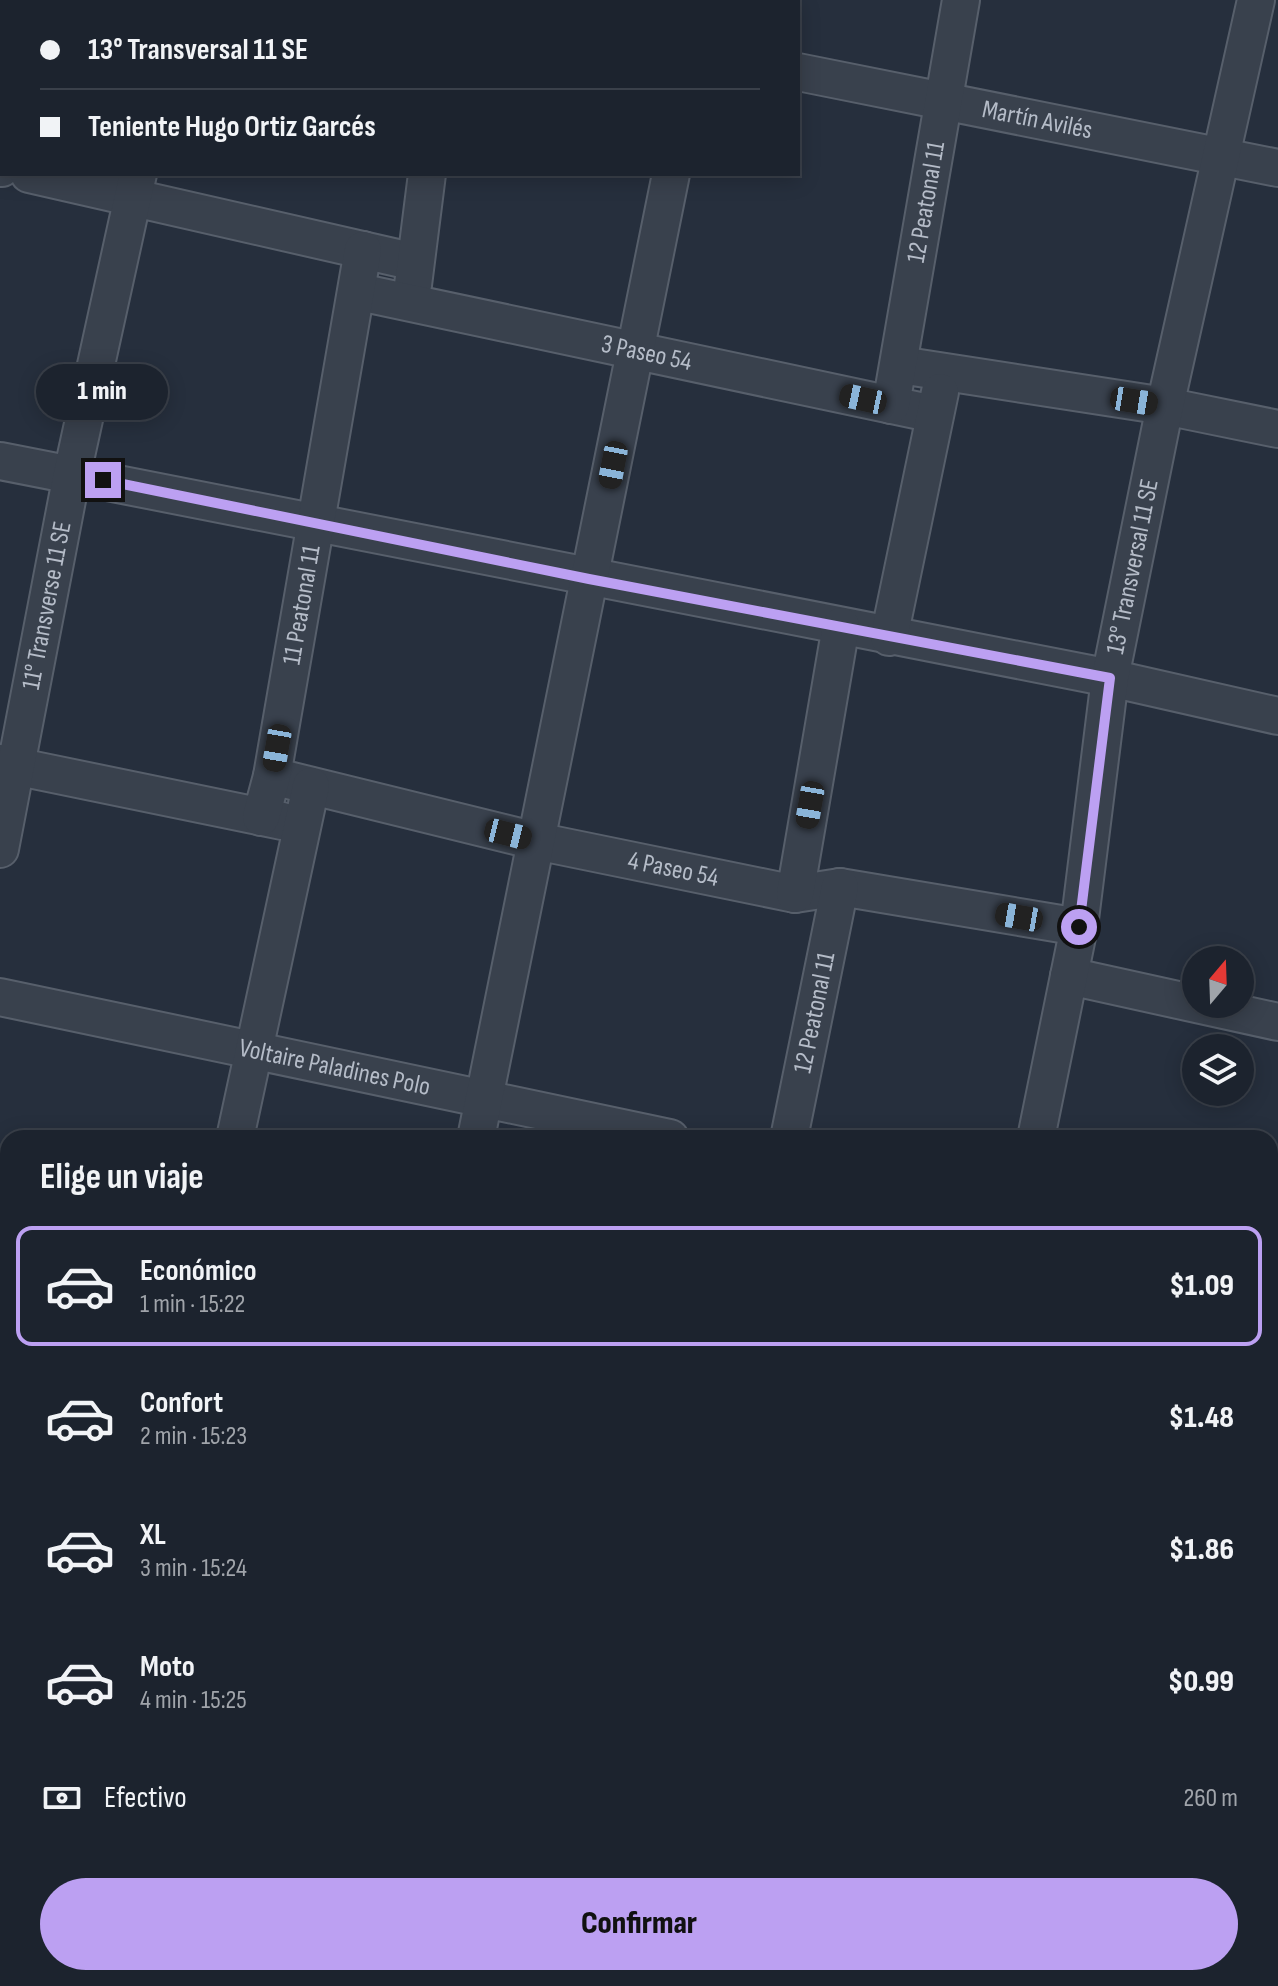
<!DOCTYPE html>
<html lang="es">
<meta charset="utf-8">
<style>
body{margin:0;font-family:"Sofia Sans Condensed",sans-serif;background:#252b36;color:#f1f3f6;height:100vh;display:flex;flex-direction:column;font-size:30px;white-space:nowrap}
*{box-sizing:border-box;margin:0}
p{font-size:26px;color:#a0a4aa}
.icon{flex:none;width:44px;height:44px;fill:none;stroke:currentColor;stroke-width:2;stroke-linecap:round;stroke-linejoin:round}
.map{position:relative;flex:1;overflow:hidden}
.drawer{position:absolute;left:0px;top:1130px;width:1278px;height:856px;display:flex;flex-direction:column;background:#1c232e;border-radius:24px 24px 0 0;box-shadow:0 4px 20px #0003,0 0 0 2px #3a404a}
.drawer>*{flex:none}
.banner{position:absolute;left:0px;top:0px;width:800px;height:176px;box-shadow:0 4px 20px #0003,0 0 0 2px #3a404a;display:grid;align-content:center;height:176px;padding:0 40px;background:#1c232e}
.needle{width:52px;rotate:19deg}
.controls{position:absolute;left:1182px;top:946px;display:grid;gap:16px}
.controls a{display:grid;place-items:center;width:72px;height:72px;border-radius:50%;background:#1c232e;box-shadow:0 4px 20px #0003,0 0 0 2px #3a404a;font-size:40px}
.end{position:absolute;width:36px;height:36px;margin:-18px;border:10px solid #bca0f2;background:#111;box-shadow:0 0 0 4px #111}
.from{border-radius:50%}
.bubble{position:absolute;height:56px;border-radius:28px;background:#1c232e;box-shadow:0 4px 20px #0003,0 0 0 2px #3a404a;font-size:26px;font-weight:800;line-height:56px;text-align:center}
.car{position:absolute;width:24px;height:48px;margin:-24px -12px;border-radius:10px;box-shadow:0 0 6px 2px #0007;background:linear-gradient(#222 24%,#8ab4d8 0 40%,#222 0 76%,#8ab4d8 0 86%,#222 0)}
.banner b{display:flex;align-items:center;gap:28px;height:76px;font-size:30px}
.banner b+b{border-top:2px solid #3a404a}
.banner i{width:20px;height:20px;background:#f1f3f6}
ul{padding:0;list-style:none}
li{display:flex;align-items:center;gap:24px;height:120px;margin:0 16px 12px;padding:0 24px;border:4px solid transparent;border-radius:16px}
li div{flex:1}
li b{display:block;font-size:30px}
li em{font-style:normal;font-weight:800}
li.selected{border-color:#bca0f2}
li>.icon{width:72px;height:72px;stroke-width:1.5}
h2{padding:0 40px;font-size:36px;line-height:96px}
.pay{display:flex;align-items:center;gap:20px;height:88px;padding:0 40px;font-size:30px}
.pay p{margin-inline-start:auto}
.cta{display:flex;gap:16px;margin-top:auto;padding:16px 40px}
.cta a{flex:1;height:92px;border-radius:48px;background:#bca0f2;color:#111;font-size:32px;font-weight:800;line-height:92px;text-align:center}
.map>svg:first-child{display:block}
</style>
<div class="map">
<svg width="1278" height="1986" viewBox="0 0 1278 1986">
<rect width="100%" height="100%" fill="#262f3d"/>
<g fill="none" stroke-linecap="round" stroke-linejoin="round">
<defs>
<g id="minor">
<polyline points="435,0 445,2"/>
<polyline points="172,2 173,0"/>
<polyline points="706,2 706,0"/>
<path id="s1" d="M798 72 1278 168"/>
<polyline points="0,167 2,168"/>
<polyline points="29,174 415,262"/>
<polyline points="413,285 427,174"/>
<path id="s2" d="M359 292 934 414"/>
<polyline points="900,365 1165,406 1278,429"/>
<path id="s3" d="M891 405 961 0"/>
<polyline points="0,461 1110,678 1278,716"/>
<polyline points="889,637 940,392"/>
<polyline points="0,763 282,821"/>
<path id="s4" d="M272 776 536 841 795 894 840 887 1079 927"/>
<path id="s5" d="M261 817 272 776 363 250"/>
<path id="s6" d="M0 849 72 474 138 174"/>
<polyline points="795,894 841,626"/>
<polyline points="1069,976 1278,1022"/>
<path id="s7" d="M0 997 670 1138"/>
<polyline points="235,1138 311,786"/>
<polyline points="476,1138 671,174"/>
<path id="s8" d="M789 1138 840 887"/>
<path id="s9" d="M1036 1138 1079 927 1110 678 1165 406 1256 0"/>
<polyline points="0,1253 8,1254"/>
<polyline points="1270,1258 1278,1260"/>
<polyline points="1270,1410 1278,1366"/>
<polyline points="0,1535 8,1537"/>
<polyline points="1270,1552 1278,1553"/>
<polyline points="1270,1788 1278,1790"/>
<polyline points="0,1795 8,1796"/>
<polyline points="951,1978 985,1986"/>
<polyline points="27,1986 29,1978"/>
<polyline points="309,1986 310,1978"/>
<polyline points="607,1986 609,1978"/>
<polyline points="861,1986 863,1978"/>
<polyline points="1155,1986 1157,1978"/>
</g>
</defs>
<use href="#minor" stroke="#575f6b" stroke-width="40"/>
<use href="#minor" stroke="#39414d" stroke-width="36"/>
</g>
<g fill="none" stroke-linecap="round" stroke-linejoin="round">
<polyline stroke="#bca0f2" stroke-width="10" points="103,480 589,579 1110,678 1079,927"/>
</g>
<g text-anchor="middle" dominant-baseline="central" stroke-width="8" stroke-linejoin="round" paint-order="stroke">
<g font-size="26" fill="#b5bcc8" stroke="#1e2632">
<text stroke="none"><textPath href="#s1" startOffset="244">Martín Avilés</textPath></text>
<text stroke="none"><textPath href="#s3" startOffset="206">12 Peatonal 11</textPath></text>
<text stroke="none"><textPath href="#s2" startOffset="294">3 Paseo 54</textPath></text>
<text stroke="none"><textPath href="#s9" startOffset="580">13° Transversal 11 SE</textPath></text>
<text stroke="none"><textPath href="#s6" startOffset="248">11° Transverse 11 SE</textPath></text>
<text stroke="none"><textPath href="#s5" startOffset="216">11 Peatonal 11</textPath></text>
<text stroke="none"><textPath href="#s4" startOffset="412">4 Paseo 54</textPath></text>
<text stroke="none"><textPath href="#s8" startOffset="128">12 Peatonal 11</textPath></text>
<text stroke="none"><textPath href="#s7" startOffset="342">Voltaire Paladines Polo</textPath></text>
</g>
</g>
</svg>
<div class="controls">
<a><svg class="needle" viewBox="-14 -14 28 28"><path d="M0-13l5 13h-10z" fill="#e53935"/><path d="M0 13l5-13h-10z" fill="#a0a4aa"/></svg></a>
<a><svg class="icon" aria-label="layers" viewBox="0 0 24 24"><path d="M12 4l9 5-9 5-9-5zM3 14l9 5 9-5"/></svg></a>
</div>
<i class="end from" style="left:1079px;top:927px"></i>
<i class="end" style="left:103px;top:480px"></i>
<div class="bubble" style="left:36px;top:364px;width:132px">1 min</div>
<i class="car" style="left:863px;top:399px;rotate:282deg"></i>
<i class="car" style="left:1134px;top:401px;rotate:99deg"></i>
<i class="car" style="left:613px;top:465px;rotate:191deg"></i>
<i class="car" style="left:277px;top:748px;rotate:190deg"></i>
<i class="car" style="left:810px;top:805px;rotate:190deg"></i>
<i class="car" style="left:508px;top:834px;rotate:104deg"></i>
<i class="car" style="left:1019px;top:917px;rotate:280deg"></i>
<div class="banner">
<b><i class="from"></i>13° Transversal 11 SE</b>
<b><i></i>Teniente Hugo Ortiz Garcés</b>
</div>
<section class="drawer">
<h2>Elige un viaje</h2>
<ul>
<li class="selected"><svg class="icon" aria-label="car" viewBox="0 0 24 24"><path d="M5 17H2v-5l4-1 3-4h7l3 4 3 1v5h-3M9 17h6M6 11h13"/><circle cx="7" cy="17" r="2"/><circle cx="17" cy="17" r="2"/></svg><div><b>Económico</b><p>1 min · 15:22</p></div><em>$1.09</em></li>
<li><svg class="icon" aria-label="car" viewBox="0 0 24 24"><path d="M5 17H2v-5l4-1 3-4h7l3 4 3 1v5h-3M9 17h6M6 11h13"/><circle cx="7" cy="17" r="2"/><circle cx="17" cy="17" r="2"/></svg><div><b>Confort</b><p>2 min · 15:23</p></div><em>$1.48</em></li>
<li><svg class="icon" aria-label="car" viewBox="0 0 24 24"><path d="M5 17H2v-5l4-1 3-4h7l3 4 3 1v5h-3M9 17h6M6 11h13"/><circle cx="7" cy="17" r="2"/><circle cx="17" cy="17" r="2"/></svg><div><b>XL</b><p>3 min · 15:24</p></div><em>$1.86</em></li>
<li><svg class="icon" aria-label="car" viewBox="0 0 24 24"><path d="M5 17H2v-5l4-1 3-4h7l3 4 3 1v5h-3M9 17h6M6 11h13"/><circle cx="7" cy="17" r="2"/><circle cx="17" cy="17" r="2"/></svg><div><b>Moto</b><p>4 min · 15:25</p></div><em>$0.99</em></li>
</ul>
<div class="pay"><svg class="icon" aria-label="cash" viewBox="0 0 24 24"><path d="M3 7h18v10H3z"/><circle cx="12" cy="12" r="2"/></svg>Efectivo<p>260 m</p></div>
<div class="cta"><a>Confirmar</a></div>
</section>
</div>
